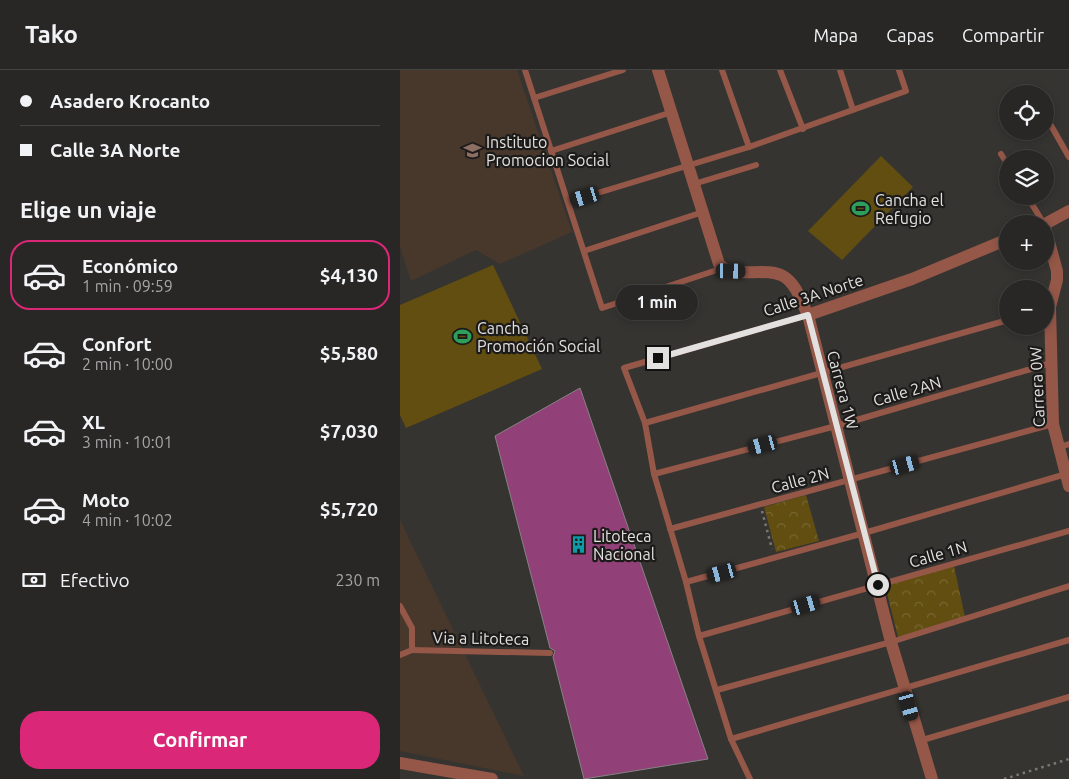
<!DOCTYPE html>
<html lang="es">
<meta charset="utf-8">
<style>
body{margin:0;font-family:Ubuntu,sans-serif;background:#343332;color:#f1f3f6;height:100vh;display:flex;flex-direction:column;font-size:19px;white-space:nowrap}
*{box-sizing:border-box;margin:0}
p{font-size:16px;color:#a5a5a7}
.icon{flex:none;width:28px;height:28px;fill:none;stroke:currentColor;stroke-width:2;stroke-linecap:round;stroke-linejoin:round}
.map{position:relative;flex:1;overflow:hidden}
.sheet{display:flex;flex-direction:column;background:#282725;width:400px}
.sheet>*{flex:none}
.banner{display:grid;align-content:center;height:110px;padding:0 20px;background:#282725}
.controls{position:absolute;left:599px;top:15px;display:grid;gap:10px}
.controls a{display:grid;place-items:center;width:55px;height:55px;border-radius:50%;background:#282725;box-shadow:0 2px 8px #0003,0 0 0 1px #444442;font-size:25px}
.end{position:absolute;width:22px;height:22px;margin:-11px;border:6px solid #e2e1df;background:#111;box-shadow:0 0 0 2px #111}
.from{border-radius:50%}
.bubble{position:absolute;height:35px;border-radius:18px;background:#282725;box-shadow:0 2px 8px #0003,0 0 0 1px #444442;font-size:16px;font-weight:600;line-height:35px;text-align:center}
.car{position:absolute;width:15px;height:30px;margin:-15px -8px;border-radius:6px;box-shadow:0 0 4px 1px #0007;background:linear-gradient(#222 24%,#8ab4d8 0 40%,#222 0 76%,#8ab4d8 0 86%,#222 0)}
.banner b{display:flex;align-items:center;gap:18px;height:48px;font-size:19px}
.banner b+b{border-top:1px solid #444442}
.banner i{width:12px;height:12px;background:#f1f3f6}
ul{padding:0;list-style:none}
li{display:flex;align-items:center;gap:15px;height:70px;margin:0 10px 8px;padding:0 10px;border:2px solid transparent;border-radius:20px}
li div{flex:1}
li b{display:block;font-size:19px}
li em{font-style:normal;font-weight:600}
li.current{border-color:#db2777}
li>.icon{width:45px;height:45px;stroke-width:1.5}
h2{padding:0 20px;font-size:22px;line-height:60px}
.pay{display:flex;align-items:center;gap:12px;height:55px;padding:0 20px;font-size:19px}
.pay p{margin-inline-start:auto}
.primary-button{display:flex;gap:10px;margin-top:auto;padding:10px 20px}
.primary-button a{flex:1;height:58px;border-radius:20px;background:#db2777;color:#fff;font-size:20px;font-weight:600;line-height:58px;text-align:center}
header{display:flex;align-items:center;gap:30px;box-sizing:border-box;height:70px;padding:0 25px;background:#282725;border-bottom:1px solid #444442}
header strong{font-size:24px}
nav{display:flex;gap:28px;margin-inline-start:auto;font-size:18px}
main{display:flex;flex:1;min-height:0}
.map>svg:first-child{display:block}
</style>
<header>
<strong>Tako</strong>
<nav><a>Mapa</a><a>Capas</a><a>Compartir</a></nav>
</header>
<main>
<section class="sheet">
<div class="banner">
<b><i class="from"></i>Asadero Krocanto</b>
<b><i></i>Calle 3A Norte</b>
</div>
<h2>Elige un viaje</h2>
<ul>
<li class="current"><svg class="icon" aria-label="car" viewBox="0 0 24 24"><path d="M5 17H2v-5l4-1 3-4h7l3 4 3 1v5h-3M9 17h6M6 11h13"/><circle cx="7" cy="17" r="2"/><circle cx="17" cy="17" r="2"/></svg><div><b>Económico</b><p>1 min · 09:59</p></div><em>$4,130</em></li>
<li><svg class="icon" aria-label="car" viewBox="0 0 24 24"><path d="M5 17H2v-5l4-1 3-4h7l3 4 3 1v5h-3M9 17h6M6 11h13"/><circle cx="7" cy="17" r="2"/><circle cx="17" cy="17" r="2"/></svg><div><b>Confort</b><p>2 min · 10:00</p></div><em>$5,580</em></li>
<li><svg class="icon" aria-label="car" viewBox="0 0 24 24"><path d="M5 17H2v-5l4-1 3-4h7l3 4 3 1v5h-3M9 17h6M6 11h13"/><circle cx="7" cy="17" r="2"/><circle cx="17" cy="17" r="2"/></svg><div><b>XL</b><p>3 min · 10:01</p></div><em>$7,030</em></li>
<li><svg class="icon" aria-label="car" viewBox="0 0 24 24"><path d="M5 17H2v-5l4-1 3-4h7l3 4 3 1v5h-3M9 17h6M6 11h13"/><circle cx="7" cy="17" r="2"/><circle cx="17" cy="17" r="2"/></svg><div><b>Moto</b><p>4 min · 10:02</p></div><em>$5,720</em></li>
</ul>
<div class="pay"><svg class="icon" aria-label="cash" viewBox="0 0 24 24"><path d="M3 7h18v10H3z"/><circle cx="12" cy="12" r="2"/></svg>Efectivo<p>230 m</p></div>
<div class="primary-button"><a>Confirmar</a></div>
</section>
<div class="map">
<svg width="669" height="709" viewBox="0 0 669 709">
<defs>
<pattern id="park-crowns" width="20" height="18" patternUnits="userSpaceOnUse" patternTransform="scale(1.25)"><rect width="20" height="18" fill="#614e10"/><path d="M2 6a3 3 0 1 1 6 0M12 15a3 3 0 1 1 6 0" fill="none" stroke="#776732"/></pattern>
</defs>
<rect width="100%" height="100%" fill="#353431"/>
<g fill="#48382c">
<polygon points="0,0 117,0 172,162 100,194 76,180 11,211 0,177"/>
<polygon points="0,450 124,706 0,681"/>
</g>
<g fill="#614e10">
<polygon points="481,86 513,117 442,190 408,161"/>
<polygon points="93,195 142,299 6,358 0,345 0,235"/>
</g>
<g fill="url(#park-crowns)">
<polygon points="406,425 419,471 376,482 364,437"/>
<polygon points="554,496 565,547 498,567 485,515"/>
</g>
<polygon fill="#924178" stroke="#878385" points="180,318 308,689 184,709 153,587 155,581 150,578 95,366"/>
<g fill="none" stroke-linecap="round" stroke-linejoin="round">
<g stroke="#797875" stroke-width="2.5" stroke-dasharray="2.5 4" stroke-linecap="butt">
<polyline points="362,441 372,479"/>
<polyline points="604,709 669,689"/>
</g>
<g stroke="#945748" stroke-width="6">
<polyline points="125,0 202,238 317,200 319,194"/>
<polyline points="322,0 349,77"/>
<polyline points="380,0 403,59"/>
<polyline points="440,0 453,40"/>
<polyline points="134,28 223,0"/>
<polyline points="645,45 669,87"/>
<polyline points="151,81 272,42"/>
<polyline points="601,84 608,95"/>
<polyline points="294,114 356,95"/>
<polyline points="627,126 644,154"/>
<polyline points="168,132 349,77 506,21 499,0"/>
<polyline points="184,181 303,142"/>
<polyline points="245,353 608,250"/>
<polyline points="659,377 669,374"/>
<polyline points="254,404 436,356 651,293"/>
<polyline points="270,459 653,354"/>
<polyline points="286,512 464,463 666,404"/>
<polyline points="0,536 12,558 12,580 0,585"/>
<polyline points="299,566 669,461"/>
<polyline points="12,580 150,583"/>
<polyline points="317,620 491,572 669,516"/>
<polyline points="331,669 669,570"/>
<polyline points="519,671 669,627"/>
<polyline points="350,709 331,669 299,566 286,512 254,404 245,353 224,298 408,245"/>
</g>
<g stroke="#945748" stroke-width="12">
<path d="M258 0 319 194C334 210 364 196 383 206 396 213 402 233 408 245L491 572 532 709"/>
<polyline points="645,154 669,141"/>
<polyline points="645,157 657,201 657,210 650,237 653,354 669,416"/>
<polyline points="408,245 512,209 608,169"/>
<polyline points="0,693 92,709"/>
</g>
</g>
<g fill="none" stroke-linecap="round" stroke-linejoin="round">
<polyline stroke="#e2e1df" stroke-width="6" points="258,288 408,245 478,515"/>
</g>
<defs>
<symbol id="school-bare" viewBox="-9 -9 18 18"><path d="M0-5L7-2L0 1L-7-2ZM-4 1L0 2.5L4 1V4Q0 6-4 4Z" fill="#8d6e63" stroke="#1c1b1a" stroke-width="2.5" paint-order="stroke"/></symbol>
<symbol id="stadium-bare" viewBox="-9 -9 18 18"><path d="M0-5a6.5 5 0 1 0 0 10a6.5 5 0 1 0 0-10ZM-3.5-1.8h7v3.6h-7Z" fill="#2e9e5b" stroke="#1c1b1a" stroke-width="2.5" paint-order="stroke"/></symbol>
<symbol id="building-bare" viewBox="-9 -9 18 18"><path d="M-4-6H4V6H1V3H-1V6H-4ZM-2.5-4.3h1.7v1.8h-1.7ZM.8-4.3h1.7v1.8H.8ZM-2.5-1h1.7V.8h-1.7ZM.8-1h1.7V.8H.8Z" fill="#0f9aa8" stroke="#1c1b1a" stroke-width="2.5" paint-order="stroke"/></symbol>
</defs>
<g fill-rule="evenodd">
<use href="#school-bare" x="60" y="68" width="25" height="25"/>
<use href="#stadium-bare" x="448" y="126" width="25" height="25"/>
<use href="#stadium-bare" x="50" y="254" width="25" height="25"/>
<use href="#building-bare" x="166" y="462" width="25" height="25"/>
</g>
<g text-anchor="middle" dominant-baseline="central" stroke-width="4.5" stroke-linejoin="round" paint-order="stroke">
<g font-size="16" fill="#e2e1df" stroke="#1c1b1a" text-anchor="start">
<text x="86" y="72">Instituto<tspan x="86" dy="18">Promocion Social</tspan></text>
<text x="475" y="130">Cancha el<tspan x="475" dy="18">Refugio</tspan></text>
<text x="77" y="258">Cancha<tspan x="77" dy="18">Promoción Social</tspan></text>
<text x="193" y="466">Litoteca<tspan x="193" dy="18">Nacional</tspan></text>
</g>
<g font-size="16" fill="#e2e1df" stroke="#1c1b1a">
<text transform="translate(413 225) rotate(-18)">Calle 3A Norte</text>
<text transform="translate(637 317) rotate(-93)">Carrera 0W</text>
<text transform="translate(443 320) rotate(75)">Carrera 1W</text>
<text transform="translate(507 321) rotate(-16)">Calle 2AN</text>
<text transform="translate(400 410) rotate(-15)">Calle 2N</text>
<text transform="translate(538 484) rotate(-16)">Calle 1N</text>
<text transform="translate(81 568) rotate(1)">Via a Litoteca</text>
</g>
</g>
</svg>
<div class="controls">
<a><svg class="icon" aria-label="locate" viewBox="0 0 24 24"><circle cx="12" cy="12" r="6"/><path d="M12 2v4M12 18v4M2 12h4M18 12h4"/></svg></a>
<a><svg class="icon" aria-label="layers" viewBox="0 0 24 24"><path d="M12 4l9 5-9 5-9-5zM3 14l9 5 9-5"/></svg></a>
<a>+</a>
<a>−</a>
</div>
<i class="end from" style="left:478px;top:515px"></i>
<i class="end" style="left:258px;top:288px"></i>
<div class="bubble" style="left:216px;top:215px;width:82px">1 min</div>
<i class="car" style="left:185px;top:127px;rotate:253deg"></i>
<i class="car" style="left:331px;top:201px;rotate:91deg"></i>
<i class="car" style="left:363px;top:375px;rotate:255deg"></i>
<i class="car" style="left:505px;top:395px;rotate:75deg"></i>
<i class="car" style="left:322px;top:503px;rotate:255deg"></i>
<i class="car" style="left:406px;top:535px;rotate:74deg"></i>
<i class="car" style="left:509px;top:636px;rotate:164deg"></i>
</div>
</main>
